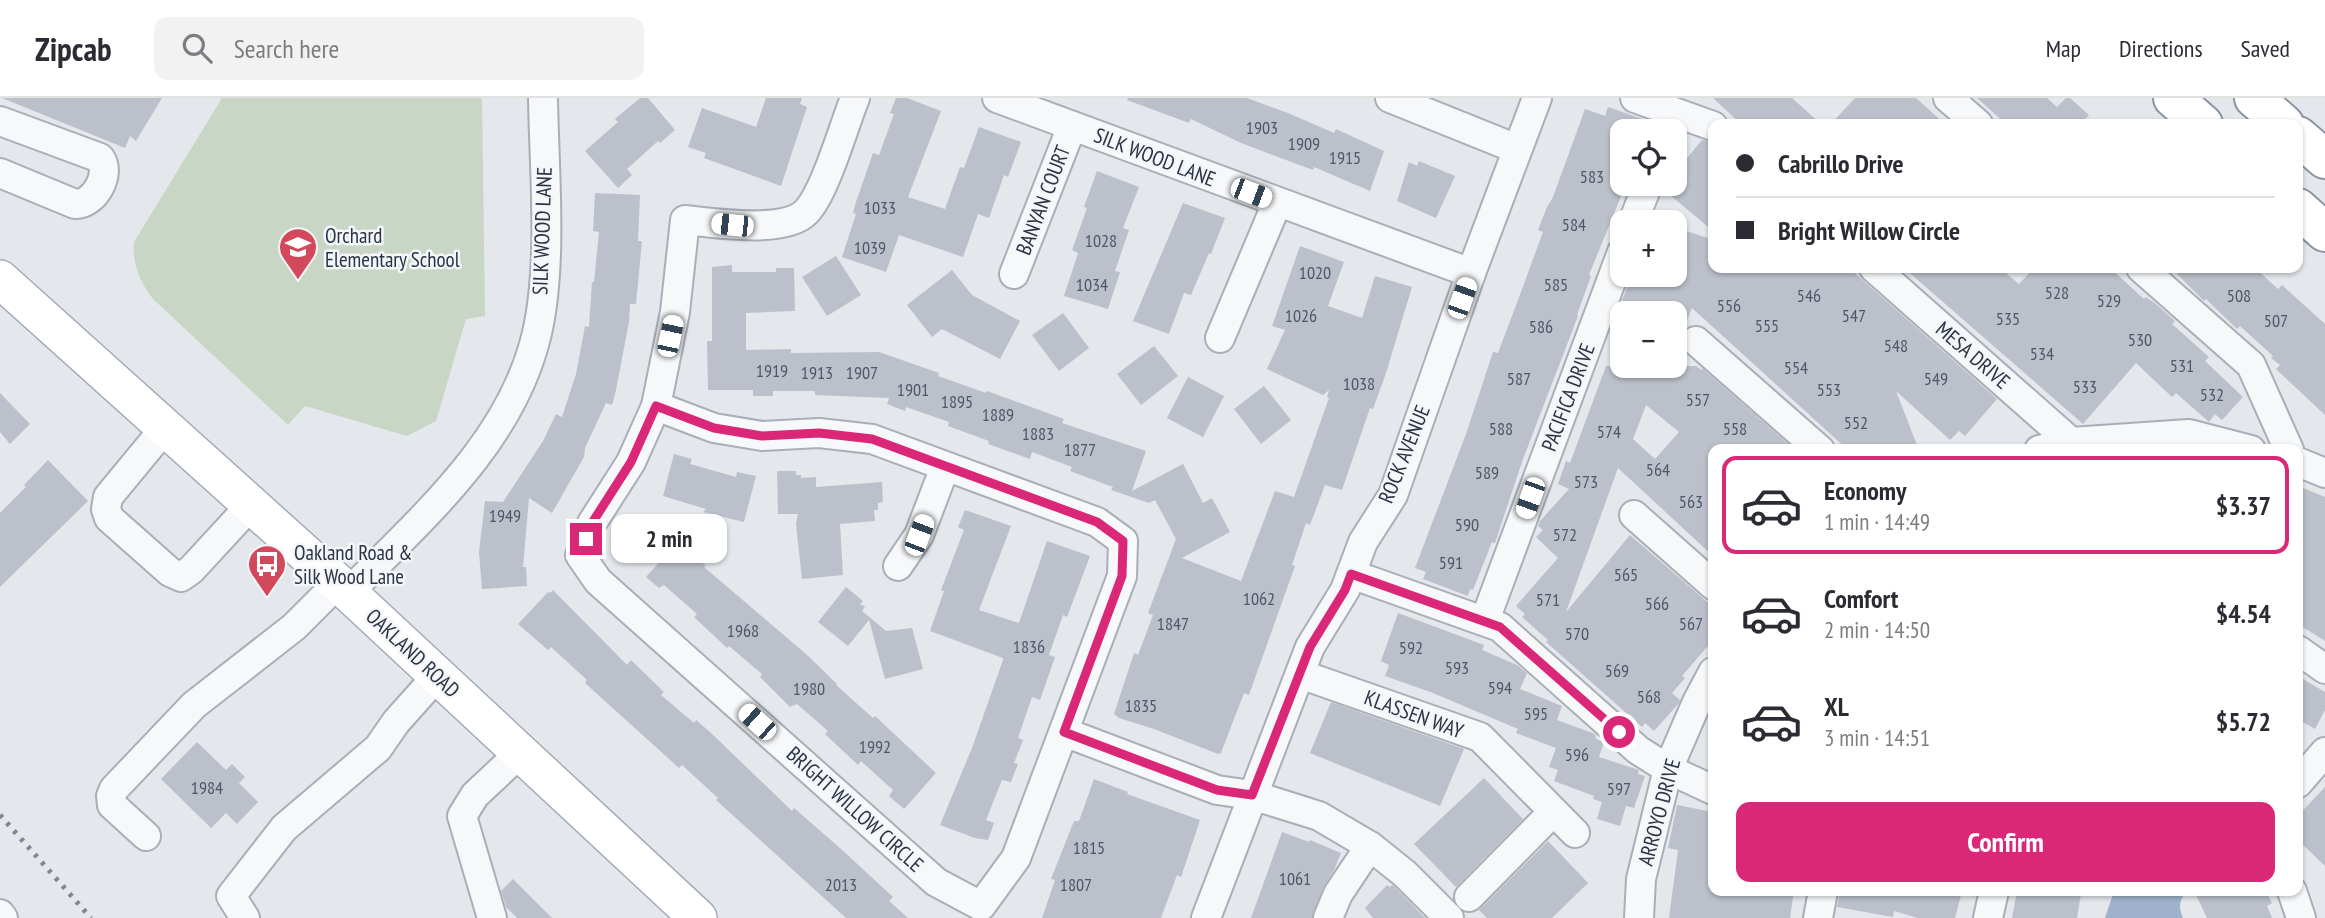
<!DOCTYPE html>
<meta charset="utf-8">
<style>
body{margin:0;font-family:"PT Sans Narrow",sans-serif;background:#f2f2f3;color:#2b2b33;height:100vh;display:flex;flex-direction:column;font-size:26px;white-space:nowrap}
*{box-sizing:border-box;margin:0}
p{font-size:23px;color:#7c7c81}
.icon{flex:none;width:38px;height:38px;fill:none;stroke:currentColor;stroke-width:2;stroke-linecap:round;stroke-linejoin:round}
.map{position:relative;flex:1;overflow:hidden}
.sheet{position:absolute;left:1708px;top:346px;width:595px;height:452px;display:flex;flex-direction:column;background:#fff;border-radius:14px;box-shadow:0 2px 5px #0004}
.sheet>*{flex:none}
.banner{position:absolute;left:1708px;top:21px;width:595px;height:154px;border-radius:14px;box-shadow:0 2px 5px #0004;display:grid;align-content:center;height:154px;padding:0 28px;background:#fff}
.fabs{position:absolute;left:1610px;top:21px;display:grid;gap:14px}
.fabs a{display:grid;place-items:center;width:77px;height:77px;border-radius:14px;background:#fff;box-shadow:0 2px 5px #0004;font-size:35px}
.end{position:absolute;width:32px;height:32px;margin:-16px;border:9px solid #db2777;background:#fff;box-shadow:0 0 0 4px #fff}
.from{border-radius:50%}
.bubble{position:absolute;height:49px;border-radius:14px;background:#fff;box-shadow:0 2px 5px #0004;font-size:23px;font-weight:700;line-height:49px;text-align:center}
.car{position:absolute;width:21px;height:42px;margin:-21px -10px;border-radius:9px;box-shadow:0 0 5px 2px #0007;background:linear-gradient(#fff 24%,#345 0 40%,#fff 0 76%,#345 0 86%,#fff 0)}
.banner b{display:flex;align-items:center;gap:24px;height:66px;font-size:26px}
.banner b+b{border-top:2px solid #e1e1e2}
.banner i{width:18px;height:18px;background:#2b2b33}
ul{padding:12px 0 0;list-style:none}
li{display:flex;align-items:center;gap:21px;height:98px;margin:0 14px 10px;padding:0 14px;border:4px solid transparent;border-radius:14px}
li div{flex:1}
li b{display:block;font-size:26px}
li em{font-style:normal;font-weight:700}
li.current{border-color:#db2777}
li>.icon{width:63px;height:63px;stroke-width:1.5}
.button{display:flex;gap:14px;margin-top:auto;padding:14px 28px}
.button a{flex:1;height:80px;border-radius:14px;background:#db2777;color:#fff;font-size:28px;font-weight:700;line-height:80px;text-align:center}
header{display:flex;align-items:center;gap:42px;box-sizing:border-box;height:98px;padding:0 35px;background:#fff;border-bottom:2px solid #e1e1e2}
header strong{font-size:33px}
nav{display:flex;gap:38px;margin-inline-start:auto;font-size:24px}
.search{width:490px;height:63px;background:#f2f2f3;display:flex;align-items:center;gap:18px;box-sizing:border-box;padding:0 24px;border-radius:14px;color:#7c7c81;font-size:26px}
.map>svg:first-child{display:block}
</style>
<header>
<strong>Zipcab</strong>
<div class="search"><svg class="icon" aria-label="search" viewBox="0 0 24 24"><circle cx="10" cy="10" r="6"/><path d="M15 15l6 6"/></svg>Search here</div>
<nav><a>Map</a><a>Directions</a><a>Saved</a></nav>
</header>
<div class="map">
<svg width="2325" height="820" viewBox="0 0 2325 820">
<rect width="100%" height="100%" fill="#e4e7ec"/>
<path fill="#c9d6c5" d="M222 0H482L485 218 466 221 436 323 407 338 305 308 288 327 153 201C140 185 132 165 134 144Z"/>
<path fill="#9fb4cc" d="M2114 793H2187C2179 803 2178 808 2183 820H2105Z"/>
<g fill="#bbc0ca" fill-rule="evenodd">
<polygon points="2,0 162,0 136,43 130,38 125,50"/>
<polygon points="640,0 648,0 675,32 660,45 658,43 627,71 632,77 618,90 585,53 618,24 615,21"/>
<polygon points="766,0 802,0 800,6 807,9 781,88 704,60 706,55 688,49 702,10 756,29"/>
<polygon points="896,0 907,0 941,13 908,99 945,111 960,69 964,70 979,29 1021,44 1008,79 1004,77 989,120 978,116 963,159 899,137 886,174 842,159 856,116 853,115 856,104 873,55 879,57 894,16 890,15"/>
<polygon points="1128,0 1247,0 1288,15 1334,35 1336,31 1384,53 1370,93 1314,69 1313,72 1241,45 1191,21 1189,25 1127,2"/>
<polygon points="1713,0 1792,0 1821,26 1741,26"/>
<polygon points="1855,0 1916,0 1945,26 1831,26"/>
<polygon points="1977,0 2047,0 2057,9 2066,0 2070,0 2089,17 2080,26 2006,26"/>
<polygon points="1608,9 1671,31 1671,33 1622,33 1622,86 1626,86 1589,177 1591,178 1577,217 1578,218 1523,361 1495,445 1492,444 1473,492 1470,491 1468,498 1423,481 1426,474 1415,470 1466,336 1493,254 1498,255 1521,194 1543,134 1538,132 1547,109 1553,99 1585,11 1605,18"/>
<polygon points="1702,42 1713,44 1713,133 1670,97 1686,78 1678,71"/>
<polygon points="1419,63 1455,78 1436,120 1397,103 1409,64 1417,68"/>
<polygon points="1097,73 1139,89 1123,130 1129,132 1115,173 1120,174 1108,211 1064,198 1078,155 1072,152 1087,110 1084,109"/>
<polygon points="595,95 640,97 638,143 642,143 636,206 630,206 629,224 616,292 612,307 606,305 585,350 584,359 552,415 529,400 523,469 526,469 527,488 482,491 479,454 485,403 503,404 543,343 556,316 562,319 576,276 585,228 589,229 592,184 594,184 599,134 593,133"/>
<polygon points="1183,105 1225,120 1211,156 1209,155 1191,197 1184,195 1169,236 1133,223"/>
<polygon points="1675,129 1713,142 1713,170 1849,170 1997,301 1965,338 1959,333 1950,342 1896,293 1919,352 1848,352 1692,210 1675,250 1675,215 1617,215 1632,177 1675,177"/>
<polygon points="1300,148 1344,164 1328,208 1362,220 1375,178 1412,189 1386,275 1373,311 1370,310 1342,392 1325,387 1310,427 1306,425 1292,467 1295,468 1255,580 1249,597 1244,595 1221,655 1218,656 1154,631 1119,620 1114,616 1134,555 1138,557 1153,517 1148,515 1176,441 1155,402 1149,405 1111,392 1113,389 1070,373 1072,369 1032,354 1030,361 988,346 989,343 948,328 949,324 906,309 905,313 887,306 889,300 815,297 815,293 773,293 773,298 753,298 753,292 708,292 707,243 712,243 712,169 732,167 732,174 776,174 776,170 794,170 795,213 746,215 746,252 791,251 791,255 879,254 939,275 938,278 986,295 987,293 1064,321 1062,325 1146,353 1132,393 1183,366 1203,405 1212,400 1230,434 1182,460 1241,483 1275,393 1294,399 1329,300 1327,299 1329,292 1323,297 1267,271 1285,232 1272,228"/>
<polygon points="836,158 861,197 827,218 802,179"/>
<polygon points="1904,170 2000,170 2019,186 2034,170 2110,170 2144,201 2146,199 2156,206 2175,223 2172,226 2209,259 2205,263 2243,299 2222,322 2215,316 2209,324 2176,295 2172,299 2136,265 2083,326"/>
<polygon points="2171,170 2255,170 2278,191 2282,187 2325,226 2325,317 2276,271 2280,267 2271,260 2273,258 2240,228 2237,231 2206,201 2204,203"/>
<polygon points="952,172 972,197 1020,223 1000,261 942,231 932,239 907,207"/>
<polygon points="1063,215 1089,250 1059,273 1032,237"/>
<polygon points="1154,248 1178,278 1141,307 1117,276"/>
<path d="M1606 268H1696L1701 272 1702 270 1795 352H1713V458L1618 370 1566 514 1630 437 1713 509V542L1682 578 1685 580 1672 595 1680 602 1679 605 1654 633 1645 625 1642 629 1546 544 1548 542 1522 519 1525 516 1516 508 1558 460 1536 439 1543 432 1538 428 1540 423 1569 391 1558 386 1566 363 1570 365ZM1646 307 1679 334 1655 361 1633 341Z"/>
<polygon points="1188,279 1224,298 1203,339 1167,320"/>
<polygon points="1264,288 1291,322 1261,346 1234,311"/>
<polygon points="0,295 30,326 10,346 0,334"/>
<polygon points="674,356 692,361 690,366 736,379 737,374 756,378 744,424 703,414 706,411 663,398"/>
<polygon points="48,362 88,403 0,489 0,415 26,389 24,387"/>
<polygon points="777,373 796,373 796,377 801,377 801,380 816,379 816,389 882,384 883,404 878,405 878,412 874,412 875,423 840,426 843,477 802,481 796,426 798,416 778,416"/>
<polygon points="2298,388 2325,399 2325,543 2298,526"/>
<polygon points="965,412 1011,428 979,512 1019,525 1047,443 1090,458 1067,519 1063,517 1049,557 1055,559 1040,602 1032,599 1018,640 1023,642 1014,665 1018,666 1011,684 1002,682 986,722 994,725 988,742 975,740 940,727 972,650 1003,562 1003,560 930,533 944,493 941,492 964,432 958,429"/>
<polygon points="678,443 706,468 704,469 806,556 837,586 836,587 873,620 875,618 936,675 904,711 889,698 893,692 861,663 858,667 825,636 828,633 797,606 790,609 760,579 762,576 729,548 727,550 694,519 697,516 664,487 659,490 646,479"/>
<polygon points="846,489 863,503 860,506 865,509 862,513 886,533 912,530 923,571 885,581 869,522 848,548 818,524"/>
<polygon points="553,492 627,567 631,562 664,594 661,597 694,625 696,622 710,634 792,713 794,710 841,751 893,799 889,803 908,820 846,820 716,702 718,700 682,667 679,670 585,585 587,582 551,549 548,552 518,526 548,494 550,495"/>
<polygon points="1398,515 1484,547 1482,552 1517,567 1527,575 1520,591 1562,608 1557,622 1595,636 1596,641 1604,644 1599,659 1639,672 1638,676 1645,678 1634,710 1626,708 1620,728 1597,721 1602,704 1593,701 1594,698 1554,683 1558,672 1549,669 1556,650 1516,635 1518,631 1433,595 1385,578 1389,567 1381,563"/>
<polygon points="2298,578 2325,594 2325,612 2315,631 2298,621"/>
<polygon points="1331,604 1464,651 1440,708 1310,655"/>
<polygon points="197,644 226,672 232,666 245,679 239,685 258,704 237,726 226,715 211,730 161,681"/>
<polygon points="1484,680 1523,721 1456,789 1414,746"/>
<polygon points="1094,681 1128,694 1127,696 1200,722 1181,779 1177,777 1161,820 1042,820 1055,782 1051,781 1074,723 1079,723"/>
<polygon points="2325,689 2325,768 2298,742 2298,718"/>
<polygon points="1677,707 1713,714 1713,793 1794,793 1790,820 1669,820 1678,752 1668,750"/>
<polygon points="1282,734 1309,744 1310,742 1341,755 1334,772 1323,790 1312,820 1251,820"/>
<polygon points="1548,743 1588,785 1552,820 1487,820 1479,812"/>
<polygon points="513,781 552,820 517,820 506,809 501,793"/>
<polygon points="1387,787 1390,789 1392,787 1394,788 1425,820 1373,820 1365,810"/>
<polygon points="1840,793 1913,793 1931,798 1932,793 1946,793 1961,797 1955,820 1918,820 1894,813 1893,819 1837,809"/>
<polygon points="2017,793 2067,793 2081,796 2077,820 2012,820"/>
<polygon points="2194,793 2266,793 2272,805 2267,808 2272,820 2207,820"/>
</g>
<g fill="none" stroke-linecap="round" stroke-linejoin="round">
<defs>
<g id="minor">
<polyline points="997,0 1471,175"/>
<polyline points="1390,0 1517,51"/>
<polyline points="1635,0 1713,28"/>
<polyline points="1948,0 1978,26"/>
<path d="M0 23 100 60C112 76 94 107 75 106L0 75"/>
<polyline points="1633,124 1648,86"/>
<polyline points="1874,170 2071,344"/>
<polyline points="2141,170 2251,267 2289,352"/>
<polyline points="1014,176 1072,28"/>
<polyline points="1220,240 1277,105"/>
<polyline points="1696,243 1820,352"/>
<polygon points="656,308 714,330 762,338 819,335 872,341 1097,424 1123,443 1122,478 1016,760 981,808 936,784 598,483 580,457 592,425 631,364"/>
<path d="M656 308 675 214 685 122C714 125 785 136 806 114 825 95 844 27 855 0"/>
<polyline points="165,330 108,399 106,411 109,420 170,474 181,479 191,472 251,407"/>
<polyline points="2039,352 2071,344 2189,336 2251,352"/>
<polyline points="2298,364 2325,375"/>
<polyline points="1634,417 1713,487"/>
<polyline points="898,468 919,437 945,369"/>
<polyline points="1351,476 1500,529 1638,652 1668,671 1713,692"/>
<path d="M348 495C423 419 512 343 537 235 553 165 544 72 543 0"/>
<polyline points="1485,522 1622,154"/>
<polyline points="2298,552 2325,571"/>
<polyline points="1300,576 1480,639 1575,735"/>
<polyline points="1064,634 1217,692 1252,697 1319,718 1370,748 1405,776 1449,820"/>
<polyline points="2298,685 2325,654"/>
<polyline points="146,738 112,707 111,698 114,691 194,607 294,529 338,485"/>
<polyline points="2292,793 2301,820"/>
<polyline points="1469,799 1553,714"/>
<polyline points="0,816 3,820"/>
<polyline points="245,820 231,798 284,730 378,650 396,624 437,578"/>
<polyline points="492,820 462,718 475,697 520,655"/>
<polyline points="1206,820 1310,549 1345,492 1363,444 1393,397 1471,175 1537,0"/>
<polyline points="1328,820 1338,796 1370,748"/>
<polyline points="1639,820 1641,781 1668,671 1697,604 1713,574"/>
<polyline points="1818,820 1823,793"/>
<polyline points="1988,820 1994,793"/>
</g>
<polyline id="major" points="0,181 338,485 698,820"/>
<g id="highway">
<polyline points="2173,0 2203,26"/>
<polyline points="2254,0 2284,26"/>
<polyline points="2298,38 2325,61"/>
<polyline points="2298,110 2325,134"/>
</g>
</defs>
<use href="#minor" stroke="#a9aeb7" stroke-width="32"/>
<use href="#major" stroke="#a3abb8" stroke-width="40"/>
<use href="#highway" stroke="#8b94a3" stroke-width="42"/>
<use href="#minor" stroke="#f7f8fa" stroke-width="28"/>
<use href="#major" stroke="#fff" stroke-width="37"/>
<use href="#highway" stroke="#fff" stroke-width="38"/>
<polyline stroke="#7d8696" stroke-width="5" stroke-dasharray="3.5 7" stroke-linecap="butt" points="0,717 91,820"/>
</g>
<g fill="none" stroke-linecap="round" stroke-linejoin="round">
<polyline stroke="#db2777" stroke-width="9" points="586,441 592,425 631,364 656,308 714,330 762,338 819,335 872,341 1097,424 1123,443 1122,478 1064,634 1217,692 1252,697 1310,549 1345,492 1351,476 1500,529 1619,634"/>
</g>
<defs>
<symbol id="school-pin" viewBox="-11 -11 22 30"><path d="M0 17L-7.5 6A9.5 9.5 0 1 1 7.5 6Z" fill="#d1495b" stroke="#f4f6f9"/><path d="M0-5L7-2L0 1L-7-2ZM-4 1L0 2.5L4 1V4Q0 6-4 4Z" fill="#fff"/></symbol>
<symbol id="bus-pin" viewBox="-11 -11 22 30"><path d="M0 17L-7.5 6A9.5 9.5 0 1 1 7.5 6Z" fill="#d1495b" stroke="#f4f6f9"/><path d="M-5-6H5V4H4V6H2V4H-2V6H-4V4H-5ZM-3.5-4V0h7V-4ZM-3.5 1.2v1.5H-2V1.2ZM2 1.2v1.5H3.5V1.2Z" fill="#fff"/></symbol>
</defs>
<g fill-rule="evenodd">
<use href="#school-pin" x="276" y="127" width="44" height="60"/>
<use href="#bus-pin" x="245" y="444" width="44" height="60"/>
</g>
<g text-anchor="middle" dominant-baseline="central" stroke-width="5" stroke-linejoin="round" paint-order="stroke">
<g font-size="18" fill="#4f5766">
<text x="1262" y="29">1903</text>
<text x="1304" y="45">1909</text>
<text x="1345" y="59">1915</text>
<text x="1592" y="78">583</text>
<text x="880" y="109">1033</text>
<text x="1574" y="126">584</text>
<text x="1101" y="142">1028</text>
<text x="870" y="149">1039</text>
<text x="1315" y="174">1020</text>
<text x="1092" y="186">1034</text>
<text x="1556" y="186">585</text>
<text x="2057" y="194">528</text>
<text x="1809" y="197">546</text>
<text x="2239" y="197">508</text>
<text x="2109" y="202">529</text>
<text x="1729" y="207">556</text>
<text x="1301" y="217">1026</text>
<text x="1854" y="217">547</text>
<text x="2008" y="220">535</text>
<text x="2276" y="222">507</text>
<text x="1767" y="227">555</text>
<text x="1541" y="228">586</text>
<text x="2140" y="241">530</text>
<text x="1896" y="247">548</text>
<text x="2042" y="255">534</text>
<text x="2182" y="267">531</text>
<text x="1796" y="269">554</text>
<text x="772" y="272">1919</text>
<text x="817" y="274">1913</text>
<text x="862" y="274">1907</text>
<text x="1519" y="280">587</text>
<text x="1936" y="280">549</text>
<text x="1359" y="285">1038</text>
<text x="2085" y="288">533</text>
<text x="913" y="291">1901</text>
<text x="1829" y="291">553</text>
<text x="2212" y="296">532</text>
<text x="1698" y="301">557</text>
<text x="957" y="303">1895</text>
<text x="998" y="316">1889</text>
<text x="1856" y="324">552</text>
<text x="1501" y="330">588</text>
<text x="1735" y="330">558</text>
<text x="1609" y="333">574</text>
<text x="1038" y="335">1883</text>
<text x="1080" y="351">1877</text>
<text x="1658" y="371">564</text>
<text x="1487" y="374">589</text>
<text x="1586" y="383">573</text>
<text x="1691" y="403">563</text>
<text x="505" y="417">1949</text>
<text x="1467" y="426">590</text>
<text x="1565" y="436">572</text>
<text x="1451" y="464">591</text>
<text x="1626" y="476">565</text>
<text x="1259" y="500">1062</text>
<text x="1548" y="501">571</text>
<text x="1657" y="505">566</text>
<text x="1173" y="525">1847</text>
<text x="1691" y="525">567</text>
<text x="743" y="532">1968</text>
<text x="1577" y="535">570</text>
<text x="1029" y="548">1836</text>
<text x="1411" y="549">592</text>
<text x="1457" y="569">593</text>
<text x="1617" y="572">569</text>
<text x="1500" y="589">594</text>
<text x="809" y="590">1980</text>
<text x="1649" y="598">568</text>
<text x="1141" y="607">1835</text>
<text x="1536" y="615">595</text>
<text x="875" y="648">1992</text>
<text x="1577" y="656">596</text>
<text x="207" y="689">1984</text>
<text x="1619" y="690">597</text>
<text x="1089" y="749">1815</text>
<text x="1295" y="780">1061</text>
<text x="841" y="786">2013</text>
<text x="1076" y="786">1807</text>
</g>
<g font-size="21" fill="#2b3445" stroke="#f4f6f9">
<text transform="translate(1155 59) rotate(21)">SILK WOOD LANE</text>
<text transform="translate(1043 102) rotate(-69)">BANYAN COURT</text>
<text transform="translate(542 133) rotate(-88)">SILK WOOD LANE</text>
<text transform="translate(1973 257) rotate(41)">MESA DRIVE</text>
<text transform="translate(1568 299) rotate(-69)">PACIFICA DRIVE</text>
<text transform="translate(1404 356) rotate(-68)">ROCK AVENUE</text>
<text transform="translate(413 555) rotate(43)">OAKLAND ROAD</text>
<text transform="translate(1414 616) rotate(20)">KLASSEN WAY</text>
<text transform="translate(855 711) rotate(42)">BRIGHT WILLOW CIRCLE</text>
<text transform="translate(1659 714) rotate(-75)">ARROYO DRIVE</text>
</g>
<g font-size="21" fill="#2b3445" stroke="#f4f6f9" text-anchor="start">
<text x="325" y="137">Orchard<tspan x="325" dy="24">Elementary School</tspan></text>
<text x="294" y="454">Oakland Road &amp;<tspan x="294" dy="24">Silk Wood Lane</tspan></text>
</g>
</g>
</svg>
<div class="fabs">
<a><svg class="icon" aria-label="locate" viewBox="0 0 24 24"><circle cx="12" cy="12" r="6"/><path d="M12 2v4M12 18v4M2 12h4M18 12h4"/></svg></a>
<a>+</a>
<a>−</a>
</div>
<i class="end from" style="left:1619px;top:634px"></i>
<i class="end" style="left:586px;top:441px"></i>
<div class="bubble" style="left:611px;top:416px;width:116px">2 min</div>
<i class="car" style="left:1251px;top:95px;rotate:111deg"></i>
<i class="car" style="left:732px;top:127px;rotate:276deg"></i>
<i class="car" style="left:1462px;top:200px;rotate:20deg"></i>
<i class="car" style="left:670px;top:238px;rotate:12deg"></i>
<i class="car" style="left:1530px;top:400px;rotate:200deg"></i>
<i class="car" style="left:919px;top:437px;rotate:21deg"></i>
<i class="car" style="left:757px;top:624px;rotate:312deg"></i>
<div class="banner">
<b><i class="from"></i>Cabrillo Drive</b>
<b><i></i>Bright Willow Circle</b>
</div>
<section class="sheet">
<ul>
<li class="current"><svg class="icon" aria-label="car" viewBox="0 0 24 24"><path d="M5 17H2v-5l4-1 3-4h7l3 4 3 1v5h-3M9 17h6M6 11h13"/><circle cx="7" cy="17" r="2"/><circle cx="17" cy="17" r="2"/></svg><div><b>Economy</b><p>1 min · 14:49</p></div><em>$3.37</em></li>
<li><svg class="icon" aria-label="car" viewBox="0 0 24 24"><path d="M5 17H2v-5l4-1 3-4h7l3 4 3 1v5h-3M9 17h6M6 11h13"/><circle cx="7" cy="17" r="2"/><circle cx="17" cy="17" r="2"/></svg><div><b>Comfort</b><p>2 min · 14:50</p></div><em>$4.54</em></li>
<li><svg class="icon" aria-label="car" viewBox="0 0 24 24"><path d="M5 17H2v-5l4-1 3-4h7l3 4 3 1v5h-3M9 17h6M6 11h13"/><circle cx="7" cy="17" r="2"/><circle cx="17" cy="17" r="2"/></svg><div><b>XL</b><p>3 min · 14:51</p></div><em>$5.72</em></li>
</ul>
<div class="button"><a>Confirm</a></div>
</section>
</div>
